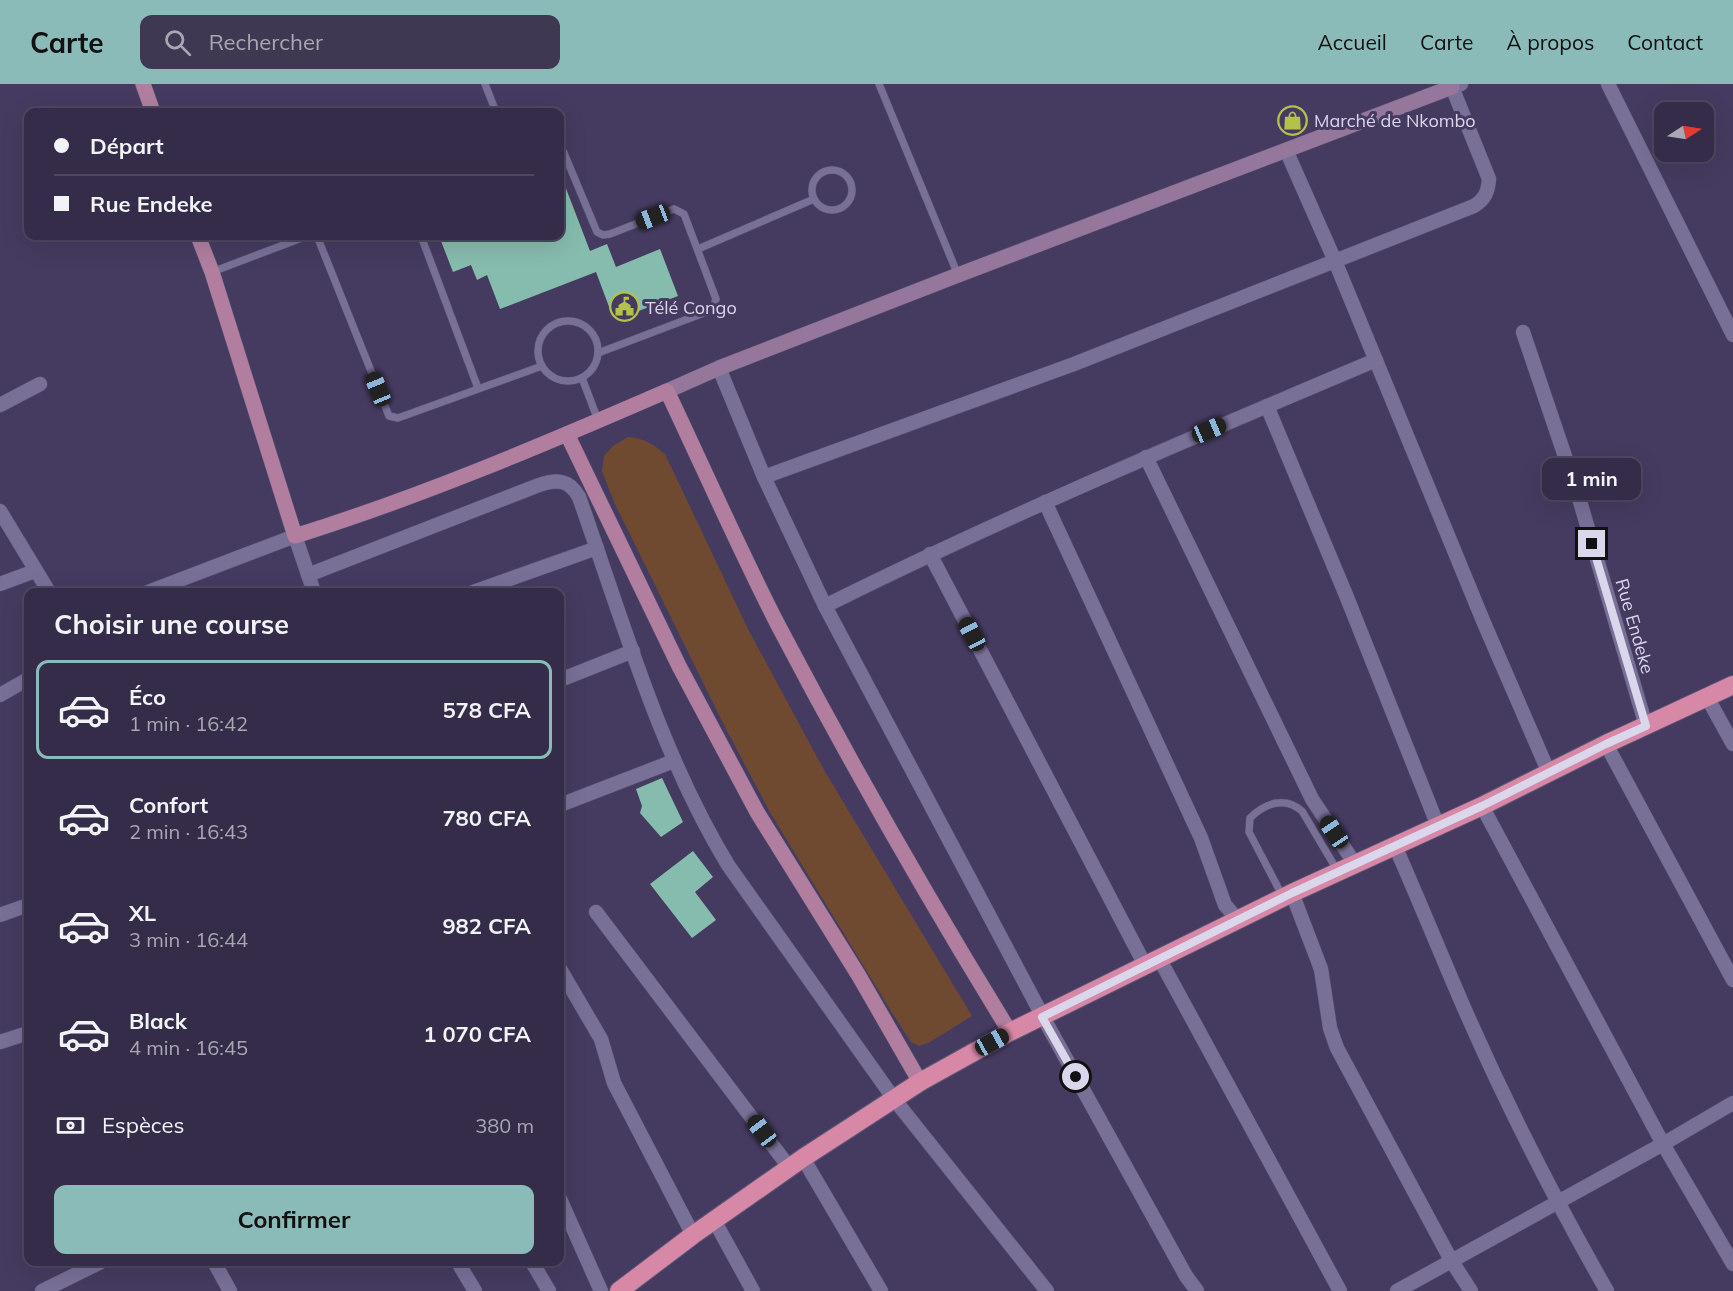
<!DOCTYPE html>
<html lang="fr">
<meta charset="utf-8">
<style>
body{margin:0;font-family:Mulish,sans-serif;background:#3f3852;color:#f1f3f6;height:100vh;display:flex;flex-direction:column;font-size:22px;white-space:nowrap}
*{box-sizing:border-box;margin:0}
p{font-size:20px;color:#a9a7b4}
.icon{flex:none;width:33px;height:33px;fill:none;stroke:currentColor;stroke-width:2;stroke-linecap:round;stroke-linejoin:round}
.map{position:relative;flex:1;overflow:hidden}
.details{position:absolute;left:24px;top:504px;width:540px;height:678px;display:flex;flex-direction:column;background:#342c48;border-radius:12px;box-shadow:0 6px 24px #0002,0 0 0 2px #4e4860}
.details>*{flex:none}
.guide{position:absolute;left:24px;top:24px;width:540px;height:132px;border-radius:12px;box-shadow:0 6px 24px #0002,0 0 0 2px #4e4860;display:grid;align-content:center;height:132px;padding:0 30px;background:#342c48}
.needle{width:39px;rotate:78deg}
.fabs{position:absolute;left:1654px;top:18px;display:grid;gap:12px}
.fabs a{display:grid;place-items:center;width:60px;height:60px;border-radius:12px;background:#342c48;box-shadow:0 6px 24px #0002,0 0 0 2px #4e4860;font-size:30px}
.end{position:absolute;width:27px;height:27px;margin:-14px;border:8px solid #dad6ec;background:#111;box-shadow:0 0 0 3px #111}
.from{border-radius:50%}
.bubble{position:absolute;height:42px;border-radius:12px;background:#342c48;box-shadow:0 6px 24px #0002,0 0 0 2px #4e4860;font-size:20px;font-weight:700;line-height:42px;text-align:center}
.car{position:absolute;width:18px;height:36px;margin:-18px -9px;border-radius:8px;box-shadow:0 0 4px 2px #0007;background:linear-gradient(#222 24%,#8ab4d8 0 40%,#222 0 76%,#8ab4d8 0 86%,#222 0)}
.guide b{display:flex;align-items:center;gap:21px;height:57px;font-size:22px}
.guide b+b{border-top:2px solid #4e4860}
.guide i{width:15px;height:15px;background:#f1f3f6}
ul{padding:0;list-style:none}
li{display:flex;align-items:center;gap:18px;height:99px;margin:0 12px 9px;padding:0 18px;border:3px solid transparent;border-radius:12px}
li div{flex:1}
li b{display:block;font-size:22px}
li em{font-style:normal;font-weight:700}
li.on{border-color:#8bbbb9}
li>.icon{width:54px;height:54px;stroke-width:1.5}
h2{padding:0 30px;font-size:27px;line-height:72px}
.pay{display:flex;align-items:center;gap:15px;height:66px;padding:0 30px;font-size:22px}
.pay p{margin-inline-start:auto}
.primary-button{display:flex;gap:12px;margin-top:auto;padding:12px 30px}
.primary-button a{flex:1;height:69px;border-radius:12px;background:#8bbbb9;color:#111;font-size:24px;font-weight:700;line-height:69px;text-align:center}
header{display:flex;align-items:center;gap:36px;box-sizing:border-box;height:84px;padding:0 30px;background:#8bbbb9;color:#111}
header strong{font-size:28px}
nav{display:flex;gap:33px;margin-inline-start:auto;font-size:21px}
.search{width:420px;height:54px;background:#3f3852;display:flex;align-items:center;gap:15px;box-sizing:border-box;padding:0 21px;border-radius:12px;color:#a9a7b4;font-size:22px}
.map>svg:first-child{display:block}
</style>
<header>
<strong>Carte</strong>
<div class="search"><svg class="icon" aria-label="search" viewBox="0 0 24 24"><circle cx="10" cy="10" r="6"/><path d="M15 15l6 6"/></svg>Rechercher</div>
<nav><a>Accueil</a><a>Carte</a><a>À propos</a><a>Contact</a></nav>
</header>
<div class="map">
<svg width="1733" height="1207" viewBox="0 0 1733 1207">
<rect width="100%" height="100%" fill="#453b60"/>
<path fill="#6f4a30" d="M628 353C644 354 653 360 665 370L748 545 824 686 972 932 930 958 919 962 911 958 891 927 771 730 727 647 614 418 602 387 604 372 613 362Z"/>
<g fill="#86bcad">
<polygon points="562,94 590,167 607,160 616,183 660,165 678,212 628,231 617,232 611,228 596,188 500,225 487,191 477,196 471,181 453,188 439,152 560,152 560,95"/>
<polygon points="662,694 683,738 661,753 640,729 642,722 636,705"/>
<polygon points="693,767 713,793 695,808 716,836 692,854 650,800"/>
</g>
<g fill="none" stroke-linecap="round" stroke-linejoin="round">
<defs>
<g id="lane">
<polyline points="485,0 496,28"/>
<polyline points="879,0 958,191"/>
<polyline points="560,63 564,69 597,148 603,151 610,150 674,125 684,130 716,215 714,221 709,227 598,269"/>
<circle cx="832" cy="106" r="20"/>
<polyline points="317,152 389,332 398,334 542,282"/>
<polyline points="421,152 478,304"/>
<polyline points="698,165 814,115"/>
<polyline points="212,188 307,152"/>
<circle cx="568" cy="267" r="30"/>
<polyline points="582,294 598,336"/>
<path d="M1283 813 1249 748 1250 734C1265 719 1285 712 1302 727L1337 786"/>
</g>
<g id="street">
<polyline points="1608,0 1733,251"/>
<polyline points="1286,66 1335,177 1484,539 1549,689"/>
<polyline points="1523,248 1579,414 1646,642"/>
<polyline points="719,284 764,393 825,522 1043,933 1186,1192 1197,1207"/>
<polyline points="0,321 40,300"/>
<polyline points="1267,322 1346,511 1438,742"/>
<polyline points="1146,373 1312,715 1355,780"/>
<path d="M764 393 1074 280 1474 122C1485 115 1488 108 1489 95L1452 3 1461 0"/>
<polyline points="1045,418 1201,754 1225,821 1239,837"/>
<polyline points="0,427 49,508"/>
<polyline points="930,470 1145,881"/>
<path d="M308 491 539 401C556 395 569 395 579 413 623 537 659 667 728 781L894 1015 1047 1207"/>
<polyline points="0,500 35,487"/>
<polyline points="148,508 295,452 314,508"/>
<polyline points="473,508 597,464"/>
<path d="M825 522C1006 432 1191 354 1376 276"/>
<polyline points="560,596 633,567"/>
<polyline points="0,611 28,595"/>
<polyline points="1707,613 1733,660"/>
<polyline points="1606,660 1733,896"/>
<polyline points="560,721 674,677"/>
<polyline points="1482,722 1663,1060 1733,1180"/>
<path d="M1395 762C1419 816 1441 871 1465 926 1507 1022 1555 1116 1607 1207"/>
<polyline points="1292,809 1321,885 1330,944 1337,964 1451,1176 1471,1207"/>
<polyline points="596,828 789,1083"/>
<polyline points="0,831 28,821"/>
<polyline points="1159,874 1340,1207"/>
<polyline points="560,885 601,955 614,999 693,1151"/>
<polyline points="0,958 28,949"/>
<polyline points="803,1074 881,1207"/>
<polyline points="560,1115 601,1207"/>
<polyline points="714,1136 753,1207"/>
<polyline points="214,1178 230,1207"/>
<polyline points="532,1178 549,1207"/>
<polyline points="460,1182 475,1207"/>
<polyline points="42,1207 101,1178"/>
<polyline points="1397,1207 1663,1060 1733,1019"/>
</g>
<polyline id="secondary" points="667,307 719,284 958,191 1452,3 1451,0"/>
<g id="primary">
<polyline points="143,0 153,28"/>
<path d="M198 152 212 188 295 452C423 412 545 360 667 307 704 385 739 465 778 541 851 680 928 815 1010 948"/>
<polyline points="567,350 679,582 757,728 859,892 920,998"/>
</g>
<polyline id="highway" points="619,1207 693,1151 803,1074 920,998 1010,948 1292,809 1482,722 1606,660 1733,601"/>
</defs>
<use href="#lane" stroke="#605876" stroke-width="8"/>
<use href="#street" stroke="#605876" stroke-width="15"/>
<use href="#secondary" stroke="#605876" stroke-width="16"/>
<use href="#primary" stroke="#605876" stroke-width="16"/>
<use href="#highway" stroke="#605876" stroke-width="20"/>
<use href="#lane" stroke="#797098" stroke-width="7"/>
<use href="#street" stroke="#797098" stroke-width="14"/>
<use href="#secondary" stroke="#95779c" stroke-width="15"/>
<use href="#primary" stroke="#b17ea0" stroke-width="15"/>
<use href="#highway" stroke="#d788a6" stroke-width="18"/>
</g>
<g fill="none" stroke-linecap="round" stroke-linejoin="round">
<polyline stroke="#dad6ec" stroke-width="8" points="1076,993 1042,933 1292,809 1482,722 1606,660 1646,642 1592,460"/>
</g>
<defs>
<symbol id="shop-ring" viewBox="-11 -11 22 22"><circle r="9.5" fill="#453b60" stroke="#b5c24a" stroke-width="1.5"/><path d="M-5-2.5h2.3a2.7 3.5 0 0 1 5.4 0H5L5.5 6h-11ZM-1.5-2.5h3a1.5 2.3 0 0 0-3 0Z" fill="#b5c24a"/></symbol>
<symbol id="civic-ring" viewBox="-11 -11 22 22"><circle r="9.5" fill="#453b60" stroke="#b5c24a" stroke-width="1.5"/><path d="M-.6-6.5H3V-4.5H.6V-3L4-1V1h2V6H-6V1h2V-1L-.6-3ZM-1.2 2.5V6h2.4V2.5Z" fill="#b5c24a"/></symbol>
</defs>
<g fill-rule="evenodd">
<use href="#shop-ring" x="1276" y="20" width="33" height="33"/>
<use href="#civic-ring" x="608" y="206" width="33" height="33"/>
</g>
<g text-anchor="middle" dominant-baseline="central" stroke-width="6" stroke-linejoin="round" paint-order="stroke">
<g font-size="18" fill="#dad6ec" stroke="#453b60" text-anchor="start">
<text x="1314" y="36">Marché de Nkombo</text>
<text x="645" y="223">Télé Congo</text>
</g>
<g font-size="18" fill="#dad6ec" stroke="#453b60">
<text transform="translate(1635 542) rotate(74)">Rue Endeke</text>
</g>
</g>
</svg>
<div class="fabs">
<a><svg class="needle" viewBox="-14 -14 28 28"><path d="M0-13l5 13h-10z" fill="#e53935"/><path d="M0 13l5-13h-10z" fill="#a9a7b4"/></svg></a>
</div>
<i class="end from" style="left:1076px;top:993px"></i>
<i class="end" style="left:1592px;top:460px"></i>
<div class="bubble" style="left:1542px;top:374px;width:99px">1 min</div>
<i class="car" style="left:653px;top:133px;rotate:249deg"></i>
<i class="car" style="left:378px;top:305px;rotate:338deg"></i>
<i class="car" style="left:1209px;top:346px;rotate:67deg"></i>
<i class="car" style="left:972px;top:550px;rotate:332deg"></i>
<i class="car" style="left:1334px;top:748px;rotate:326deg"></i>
<i class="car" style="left:992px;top:958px;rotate:61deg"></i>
<i class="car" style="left:762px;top:1047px;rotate:323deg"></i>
<div class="guide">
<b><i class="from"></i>Départ</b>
<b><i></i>Rue Endeke</b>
</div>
<section class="details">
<h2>Choisir une course</h2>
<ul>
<li class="on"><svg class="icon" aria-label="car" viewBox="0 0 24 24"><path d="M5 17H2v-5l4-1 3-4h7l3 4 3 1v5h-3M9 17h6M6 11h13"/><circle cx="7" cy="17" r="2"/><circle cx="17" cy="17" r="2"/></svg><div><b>Éco</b><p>1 min · 16:42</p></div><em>578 CFA</em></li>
<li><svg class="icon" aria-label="car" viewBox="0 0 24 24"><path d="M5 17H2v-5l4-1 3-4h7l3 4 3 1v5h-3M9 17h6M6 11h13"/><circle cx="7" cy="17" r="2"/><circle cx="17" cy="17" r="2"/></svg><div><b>Confort</b><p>2 min · 16:43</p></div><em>780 CFA</em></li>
<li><svg class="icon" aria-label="car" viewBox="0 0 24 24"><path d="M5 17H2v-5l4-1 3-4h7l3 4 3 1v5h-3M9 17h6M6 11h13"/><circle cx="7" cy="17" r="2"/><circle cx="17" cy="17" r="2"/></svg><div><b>XL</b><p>3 min · 16:44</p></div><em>982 CFA</em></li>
<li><svg class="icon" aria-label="car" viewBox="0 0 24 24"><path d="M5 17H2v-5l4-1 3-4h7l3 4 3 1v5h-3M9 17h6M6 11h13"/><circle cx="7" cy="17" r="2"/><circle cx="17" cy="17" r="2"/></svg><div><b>Black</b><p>4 min · 16:45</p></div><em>1 070 CFA</em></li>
</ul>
<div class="pay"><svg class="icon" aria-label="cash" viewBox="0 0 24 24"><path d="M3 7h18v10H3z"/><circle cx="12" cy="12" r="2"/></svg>Espèces<p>380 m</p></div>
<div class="primary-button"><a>Confirmer</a></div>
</section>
</div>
